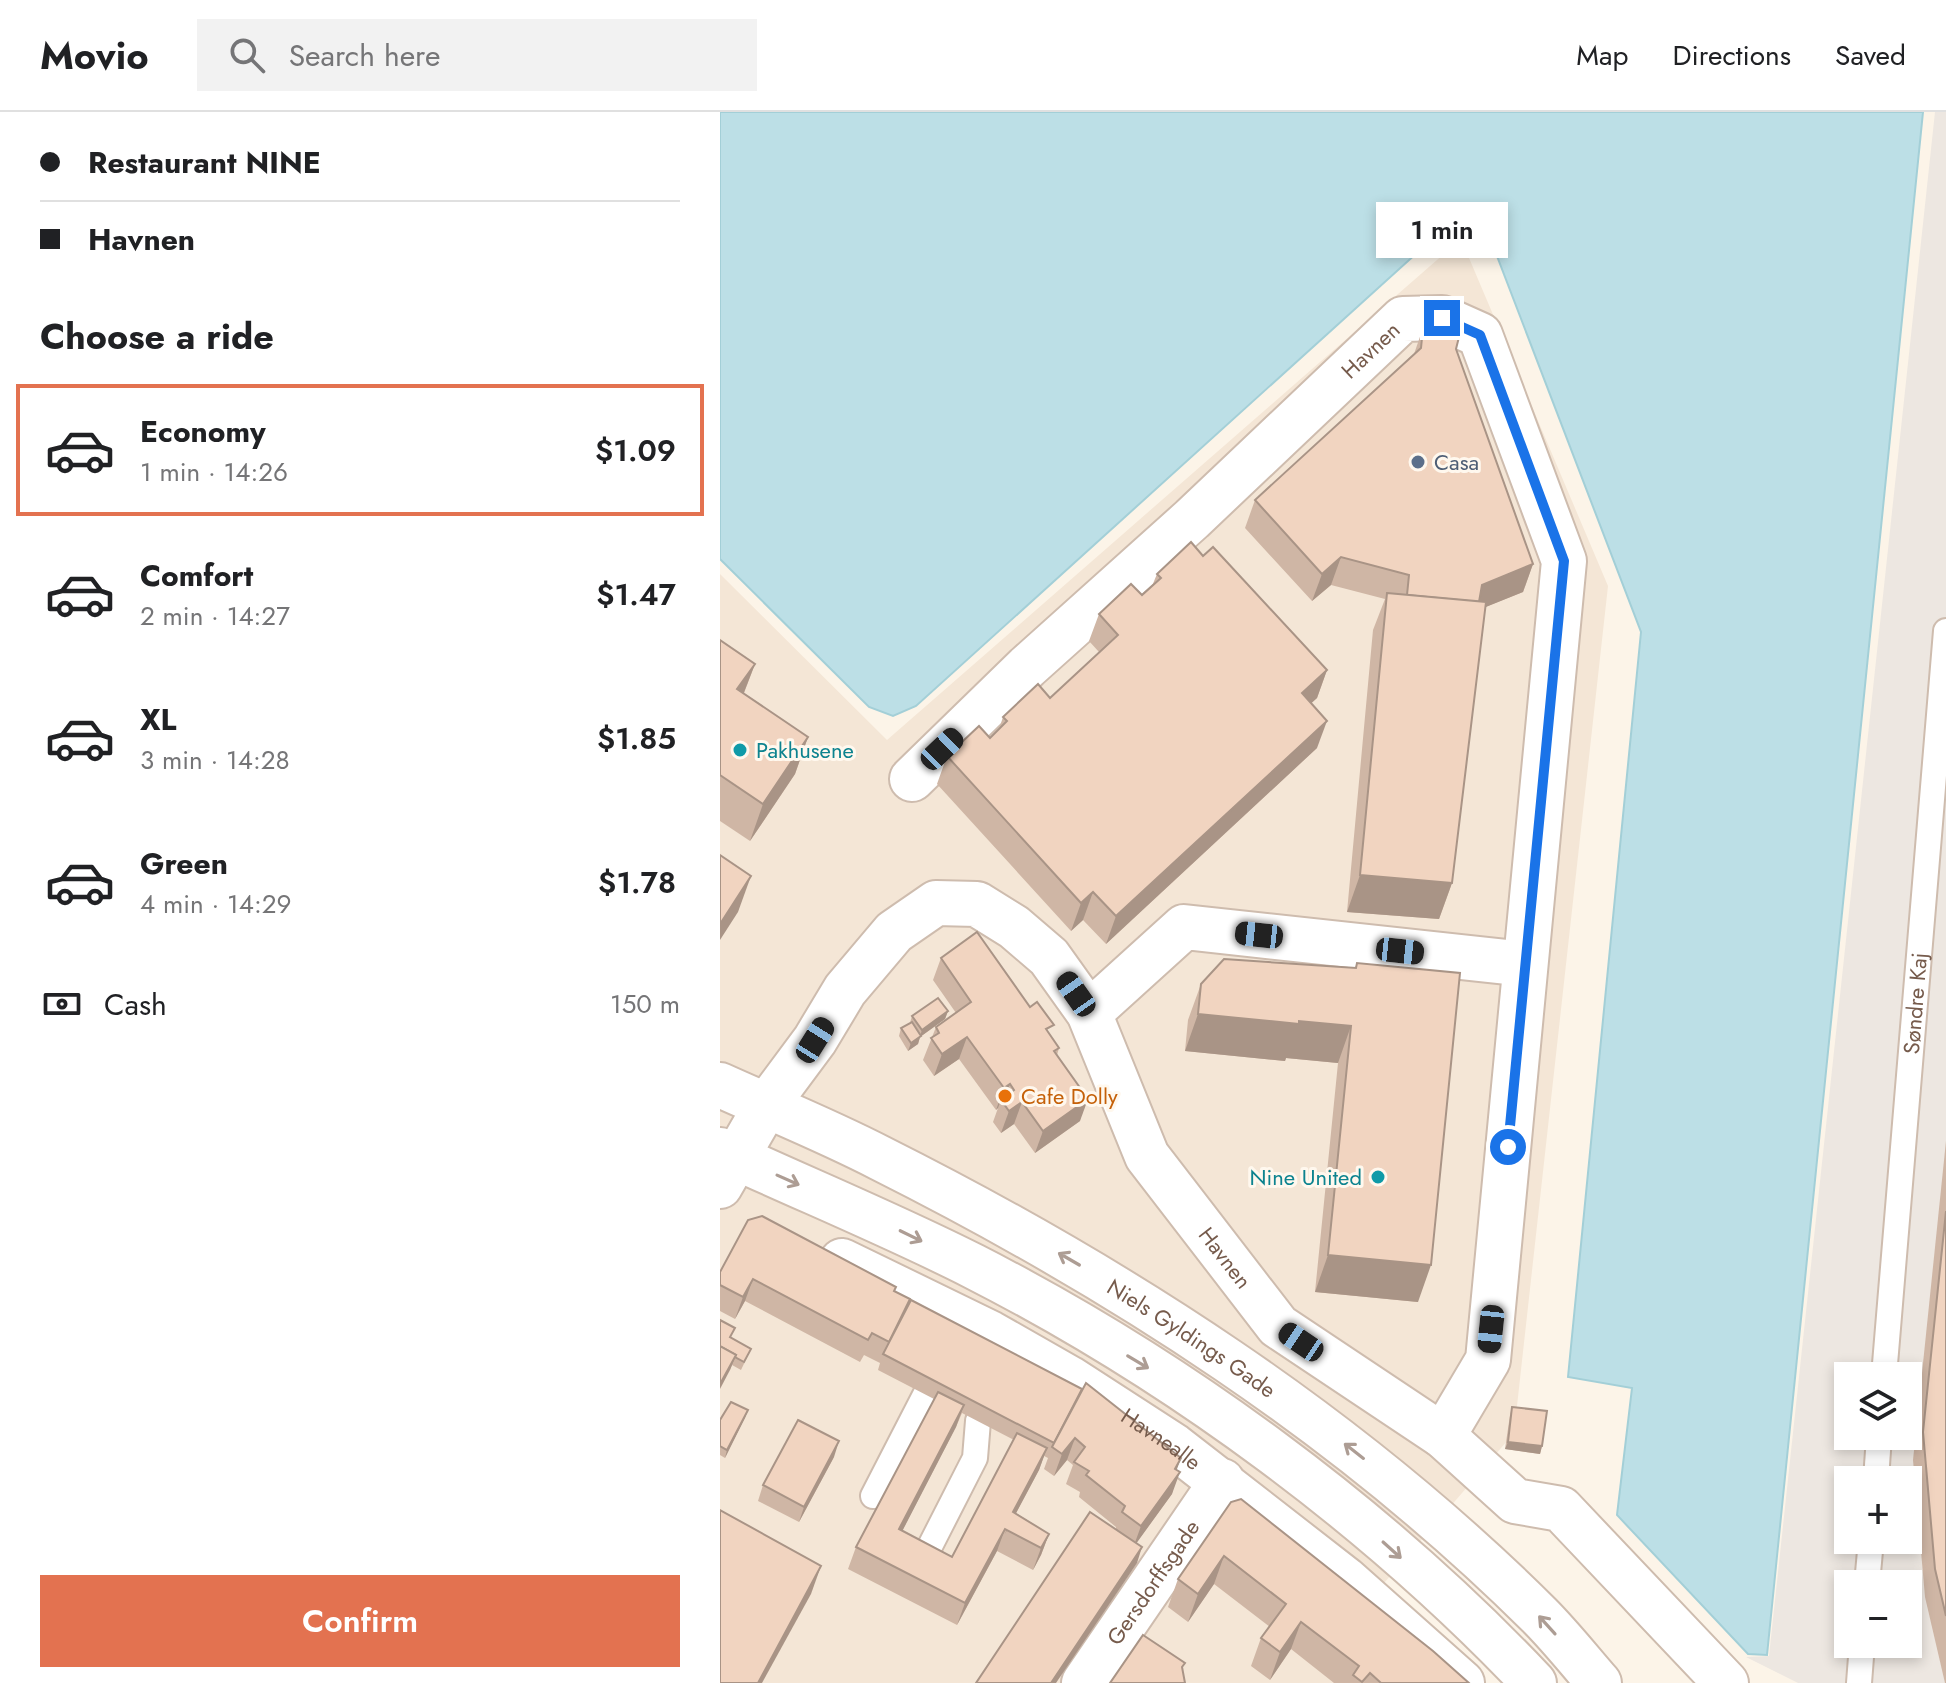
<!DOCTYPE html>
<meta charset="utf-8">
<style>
body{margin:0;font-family:Jost,sans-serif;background:#f2f2f2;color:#202124;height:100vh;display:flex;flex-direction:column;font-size:30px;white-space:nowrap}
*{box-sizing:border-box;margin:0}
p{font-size:26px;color:#757577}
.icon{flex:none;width:44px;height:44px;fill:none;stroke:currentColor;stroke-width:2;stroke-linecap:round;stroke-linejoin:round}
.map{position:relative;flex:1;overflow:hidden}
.drawer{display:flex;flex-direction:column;background:#fff;width:720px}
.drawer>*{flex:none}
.banner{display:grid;align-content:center;height:176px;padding:0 40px;background:#fff}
.buttons{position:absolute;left:1114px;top:1250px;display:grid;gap:16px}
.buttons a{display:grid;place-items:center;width:88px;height:88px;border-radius:0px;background:#fff;box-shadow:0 4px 12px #0003;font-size:40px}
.end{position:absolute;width:36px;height:36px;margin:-18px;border:10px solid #1a73e8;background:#fff;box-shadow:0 0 0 4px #fff}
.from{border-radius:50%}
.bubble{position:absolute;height:56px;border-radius:0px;background:#fff;box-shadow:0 4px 12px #0003;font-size:26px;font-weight:600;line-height:56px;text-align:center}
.car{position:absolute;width:24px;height:48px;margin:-24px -12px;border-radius:10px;box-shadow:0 0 6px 2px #0007;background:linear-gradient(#222 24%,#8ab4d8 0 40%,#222 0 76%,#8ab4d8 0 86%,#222 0)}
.banner b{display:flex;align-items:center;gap:28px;height:76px;font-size:30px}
.banner b+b{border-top:2px solid #e0e0e0}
.banner i{width:20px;height:20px;background:#202124}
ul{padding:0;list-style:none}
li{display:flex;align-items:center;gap:24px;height:132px;margin:0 16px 12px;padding:0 24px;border:4px solid transparent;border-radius:0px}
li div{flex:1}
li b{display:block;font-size:30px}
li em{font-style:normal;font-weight:600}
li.selected{border-color:#e37250}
li>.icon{width:72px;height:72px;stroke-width:1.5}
h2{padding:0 40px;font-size:36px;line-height:96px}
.pay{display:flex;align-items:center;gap:20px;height:88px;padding:0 40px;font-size:30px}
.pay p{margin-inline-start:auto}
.primary-button{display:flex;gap:16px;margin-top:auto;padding:16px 40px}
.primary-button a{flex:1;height:92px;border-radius:0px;background:#e37250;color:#fff;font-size:32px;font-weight:600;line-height:92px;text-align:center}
header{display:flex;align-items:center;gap:48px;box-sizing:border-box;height:112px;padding:0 40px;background:#fff;border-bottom:2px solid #e0e0e0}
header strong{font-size:38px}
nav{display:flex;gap:44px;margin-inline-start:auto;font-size:28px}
.search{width:560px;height:72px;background:#f2f2f2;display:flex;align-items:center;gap:20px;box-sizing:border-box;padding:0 28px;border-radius:0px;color:#757577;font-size:30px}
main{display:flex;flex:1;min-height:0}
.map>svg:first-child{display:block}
</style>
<header>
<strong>Movio</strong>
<div class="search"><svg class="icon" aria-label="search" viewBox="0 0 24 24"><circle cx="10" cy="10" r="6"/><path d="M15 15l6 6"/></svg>Search here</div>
<nav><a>Map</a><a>Directions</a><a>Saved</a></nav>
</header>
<main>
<section class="drawer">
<div class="banner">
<b><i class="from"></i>Restaurant NINE</b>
<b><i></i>Havnen</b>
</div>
<h2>Choose a ride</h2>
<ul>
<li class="selected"><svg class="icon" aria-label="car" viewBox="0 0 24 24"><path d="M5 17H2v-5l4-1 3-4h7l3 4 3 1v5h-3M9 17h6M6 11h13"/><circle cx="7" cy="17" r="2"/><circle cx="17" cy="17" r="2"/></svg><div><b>Economy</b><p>1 min · 14:26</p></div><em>$1.09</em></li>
<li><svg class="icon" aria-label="car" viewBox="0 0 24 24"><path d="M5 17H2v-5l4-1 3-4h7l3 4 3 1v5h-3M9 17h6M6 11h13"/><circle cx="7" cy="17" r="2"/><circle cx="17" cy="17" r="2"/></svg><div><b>Comfort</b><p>2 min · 14:27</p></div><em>$1.47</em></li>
<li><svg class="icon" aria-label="car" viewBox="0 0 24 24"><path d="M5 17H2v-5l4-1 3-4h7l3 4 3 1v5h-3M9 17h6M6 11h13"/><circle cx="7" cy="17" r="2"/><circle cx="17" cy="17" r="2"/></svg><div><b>XL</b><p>3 min · 14:28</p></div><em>$1.85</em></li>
<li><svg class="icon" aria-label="car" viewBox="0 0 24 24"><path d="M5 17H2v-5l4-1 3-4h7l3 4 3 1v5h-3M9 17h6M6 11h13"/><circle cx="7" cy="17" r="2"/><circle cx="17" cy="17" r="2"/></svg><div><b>Green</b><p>4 min · 14:29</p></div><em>$1.78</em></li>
</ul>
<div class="pay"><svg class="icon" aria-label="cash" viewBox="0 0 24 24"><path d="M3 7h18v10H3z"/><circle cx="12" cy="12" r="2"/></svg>Cash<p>150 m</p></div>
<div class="primary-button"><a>Confirm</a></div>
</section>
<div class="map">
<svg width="1226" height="1571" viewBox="0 0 1226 1571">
<rect width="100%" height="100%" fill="#fcf4e8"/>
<polygon fill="#f4e6d6" points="741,127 888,474 794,1321 645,1493 733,1571 0,1571 0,462 167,628"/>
<path fill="#ede7e1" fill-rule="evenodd" d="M1215 0H1226V1571H1078L1026 1545 1049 1544ZM1128 1264H1188V1324H1128ZM1128 1368H1188V1428H1128ZM1128 1472H1188V1532H1128Z"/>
<polygon fill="#bcdfe6" stroke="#a3cfd7" stroke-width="2" points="0,0 1203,0 1047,1543 1028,1542 897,1403 912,1276 848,1265 921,520 767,118 748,106 730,111 196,594 173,604 149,595 0,447"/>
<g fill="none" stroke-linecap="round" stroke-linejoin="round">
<defs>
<g id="service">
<path id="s1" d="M1164 1264 1226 519"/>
<polyline points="1156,1368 1159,1324"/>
<polyline points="153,1384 205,1283"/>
<polyline points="205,1444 255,1346 258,1309"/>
<polyline points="1147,1472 1151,1428"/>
<polyline points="1139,1571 1142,1532"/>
</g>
<g id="minor">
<path id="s2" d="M192 667 307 555 472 407 683 207 722 206 760 223 844 449 768 1248 723 1324"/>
<polyline points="369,901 464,815 805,852"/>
<path id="s3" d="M0 1074 46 994 95 928 125 878 174 820 216 791 257 792 294 815 329 845 369 901 427 1044 558 1214 723 1324 795 1389 841 1397 1006 1571"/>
<path id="s4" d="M122 1149 270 1221 349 1266 454 1334 625 1467 742 1571"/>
<path id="s5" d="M364 1571 502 1369"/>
</g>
<g id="tertiary">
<path id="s6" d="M0 973C53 997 108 1019 160 1046 399 1166 628 1313 819 1503 840 1524 859 1548 879 1571"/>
<path d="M0 1038C84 1077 170 1112 253 1154 457 1258 656 1404 814 1571"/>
</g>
</defs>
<use href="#service" stroke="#cebcae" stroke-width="28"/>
<use href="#minor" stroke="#cebcae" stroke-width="48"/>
<use href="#tertiary" stroke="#cebcae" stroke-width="48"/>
<use href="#service" stroke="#fff" stroke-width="24"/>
<use href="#minor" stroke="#fff" stroke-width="44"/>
<use href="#tertiary" stroke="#fff" stroke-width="44"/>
</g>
<g fill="#cfb6a5" fill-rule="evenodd">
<polygon points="703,216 736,237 813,452 803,480 765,495 732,771 719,807 627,800 653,518 665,487 611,473 592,489 525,416 535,388 694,242"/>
<polygon points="483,444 607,558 597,586 591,591 597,636 386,832 363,808 351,819 217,672 227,644 270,626 279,617 283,605 330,586 379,540 369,529 379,502 422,483 432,474 437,462"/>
<polygon points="0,528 35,552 24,581 88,625 75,662 30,729 0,709"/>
<polygon points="221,846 310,895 339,936 337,943 360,1009 315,1041 294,1012 281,1021 273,1010 278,996 276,998 239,947 214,964 203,948 216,915 236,901 213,868"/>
<polygon points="637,851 698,1190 595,1180 618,951 566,946 565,949 465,939 468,908 481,872 635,856"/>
<polygon points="228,899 225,907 200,925 198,932 188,939 179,924 181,916 190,911 192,904"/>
<polygon points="1226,1029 1226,1571 1225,1571 1205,1485 1193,1348"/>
<path d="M0 1160 175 1179 457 1358 452 1382 416 1431 417 1451 396 1417V1415L359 1385 360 1380 346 1372 353 1353 347 1348 334 1364 324 1357 328 1346 324 1344 319 1358 296 1401 329 1422 321 1443 313 1458 277 1439 237 1513 128 1457 136 1435 214 1287 158 1258 160 1251 144 1243 140 1250 25 1189 15 1207 0 1199ZM242 1301 294 1328 232 1445 182 1419 236 1315Z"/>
<polygon points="11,1226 31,1237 21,1258 12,1253 10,1258"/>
<polygon points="792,1295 822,1334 820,1342 785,1337 790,1303"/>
<polygon points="28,1298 5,1346 0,1343 0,1308"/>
<polygon points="114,1345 79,1410 38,1389 43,1373"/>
<polygon points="511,1390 749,1571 614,1571 571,1537 550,1568 531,1554 541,1526 550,1515 494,1472 468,1510 448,1495 458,1467"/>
</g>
<g fill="#a99486">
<polygon points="621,445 611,473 592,489 602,462"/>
<polygon points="813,452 803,480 756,499 762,473"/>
<polygon points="35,552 21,588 17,577"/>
<polygon points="607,558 597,586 572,609 582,581"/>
<polygon points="607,609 597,636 386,832 396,804"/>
<polygon points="88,625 75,662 30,729 43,692"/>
<polygon points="640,763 732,771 719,807 627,800"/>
<polygon points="31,764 18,800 0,828 0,812"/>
<polygon points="373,780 363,808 351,819 361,791"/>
<polygon points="228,899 225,907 200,925 198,932 188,939 191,931 200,924 202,918"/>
<polygon points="478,902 579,909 631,914 618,951 566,946 565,949 465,939"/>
<polygon points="247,925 239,947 214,964 222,942"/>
<polygon points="290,972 283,991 281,988 278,996 276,998 284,976"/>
<polygon points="368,987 360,1009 315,1041 323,1019"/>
<polygon points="302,990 294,1012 281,1021 289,999"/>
<polygon points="608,1143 711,1153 698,1190 595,1180"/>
<polygon points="33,1167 25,1189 15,1207 23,1185"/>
<polygon points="16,1243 10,1258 0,1277 0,1272"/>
<polygon points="244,1293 236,1315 172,1439 179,1417"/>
<polygon points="28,1298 25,1306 5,1346 7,1338"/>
<polygon points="355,1326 347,1348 334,1364 342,1342"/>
<polygon points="119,1329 114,1345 79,1410 84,1395"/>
<polygon points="788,1330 822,1334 820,1342 785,1337"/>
<polygon points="327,1336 319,1358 285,1422 293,1400"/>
<polygon points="461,1346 453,1368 460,1360 452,1382 413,1436 421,1414"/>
<polygon points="285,1417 277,1439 237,1513 245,1491"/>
<polygon points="329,1422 321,1443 313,1458 321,1436"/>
<polygon points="422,1435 417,1451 336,1571 331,1571"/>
<polygon points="504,1444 494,1472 468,1510 478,1482"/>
<polygon points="101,1454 91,1482 42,1571 38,1571"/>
<polygon points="581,1510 571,1537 550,1568 560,1540"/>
</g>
<g fill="#f1d4c0" stroke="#a99486" stroke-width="2">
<polygon points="722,203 741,217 736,237 813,452 762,473 759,490 687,483 689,463 621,445 602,462 535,388 701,236 703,216"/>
<polygon points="471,430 483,444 493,435 607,558 582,581 607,609 396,804 373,780 361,791 227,644 259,614 270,626 287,609 283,605 318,572 330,586 398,523 379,502 411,472 422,483 441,466 437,462"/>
<polygon points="667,481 766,490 732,771 640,763"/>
<polygon points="0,528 35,552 17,577 88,625 43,692 0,663"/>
<polygon points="0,743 31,764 0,812"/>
<polygon points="257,820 310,895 317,890 334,913 326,917 339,936 334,939 368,987 323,1019 302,990 289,999 281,988 294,978 290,972 284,976 247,925 222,942 211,926 219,921 216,915 251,890 221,846"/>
<polygon points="504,847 636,856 637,851 740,861 711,1153 608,1143 631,914 579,909 579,912 478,902 481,872"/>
<polygon points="218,886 228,899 202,918 192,904"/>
<polygon points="192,910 201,924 191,931 181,916"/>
<polygon points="1226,1099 1226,1504 1215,1457 1203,1320"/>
<polygon points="42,1104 176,1175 174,1179 190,1187 169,1230 152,1221 148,1228 33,1167 23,1185 0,1173 0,1160 28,1108"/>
<polygon points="191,1188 362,1277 334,1331 163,1242"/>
<polygon points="0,1208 15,1216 10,1225 31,1237 24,1250 15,1245 16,1243 0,1234"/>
<polygon points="0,1234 16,1243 0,1272"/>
<polygon points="366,1271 461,1346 455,1357 460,1360 421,1414 402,1400 405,1394 366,1363 369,1359 354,1350 365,1335 355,1326 342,1342 332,1335"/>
<polygon points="218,1280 244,1293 179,1417 232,1445 297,1321 327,1336 293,1400 329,1422 321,1436 285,1417 245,1491 136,1435"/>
<polygon points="11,1290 28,1298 7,1338 0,1334 0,1308"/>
<polygon points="792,1295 827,1299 822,1334 788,1330"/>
<polygon points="78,1308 119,1329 84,1395 43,1373"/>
<polygon points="521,1387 713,1539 749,1571 661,1571 650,1561 642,1570 633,1563 639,1554 581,1510 560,1540 541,1526 566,1492 504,1444 478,1482 458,1467 511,1390"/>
<polygon points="0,1398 101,1454 38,1571 0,1571"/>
<polygon points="370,1400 422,1435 331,1571 256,1571"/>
<polygon points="423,1523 465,1551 462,1555 465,1571 390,1571"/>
</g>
<defs><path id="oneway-shaft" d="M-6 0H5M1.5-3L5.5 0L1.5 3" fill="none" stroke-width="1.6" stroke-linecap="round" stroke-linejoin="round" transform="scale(2)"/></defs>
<g stroke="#ad9d94">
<use href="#oneway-shaft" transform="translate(68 1068) rotate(24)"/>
<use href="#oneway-shaft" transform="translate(191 1124) rotate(26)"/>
<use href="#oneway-shaft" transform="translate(349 1147) rotate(-150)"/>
<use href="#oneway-shaft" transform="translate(418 1250) rotate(31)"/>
<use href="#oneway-shaft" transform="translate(634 1339) rotate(-142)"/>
<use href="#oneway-shaft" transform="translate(672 1438) rotate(42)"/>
<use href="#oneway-shaft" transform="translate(827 1513) rotate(-132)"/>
</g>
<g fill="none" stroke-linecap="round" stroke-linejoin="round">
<polyline stroke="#1a73e8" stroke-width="10" points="722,206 760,223 844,449 788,1035"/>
</g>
<circle fill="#5c6f8a" stroke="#fff8ee" stroke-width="3" cx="698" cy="350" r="8"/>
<g fill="#0f9aa8" stroke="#fff8ee" stroke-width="3">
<circle cx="20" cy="638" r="8"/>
<circle cx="658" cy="1065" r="8"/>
</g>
<circle fill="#e8710a" stroke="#fff8ee" stroke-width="3" cx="285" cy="984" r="8"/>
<g text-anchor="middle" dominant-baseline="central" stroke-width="6" stroke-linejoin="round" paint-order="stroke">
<g font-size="22" fill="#765b4c" stroke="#fff8ee">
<text stroke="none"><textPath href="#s2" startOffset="628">Havnen</textPath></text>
<text stroke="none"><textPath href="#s1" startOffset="374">Søndre Kaj</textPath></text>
<text stroke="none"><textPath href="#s3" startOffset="842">Havnen</textPath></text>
<text stroke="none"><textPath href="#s6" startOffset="536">Niels Gyldings Gade</textPath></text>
<text stroke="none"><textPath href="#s4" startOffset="366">Havnealle</textPath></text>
<text stroke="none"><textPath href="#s5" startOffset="122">Gersdorffsgade</textPath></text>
</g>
<g font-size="22" fill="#4e5e75" stroke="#fff8ee" text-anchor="start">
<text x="714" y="350">Casa</text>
</g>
<g font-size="22" fill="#0d838f" stroke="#fff8ee" text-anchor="start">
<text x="36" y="638">Pakhusene</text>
<text x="642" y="1065" text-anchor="end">Nine United</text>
</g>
<g font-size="22" fill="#c56008" stroke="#fff8ee" text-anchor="start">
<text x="301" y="984">Cafe Dolly</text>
</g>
</g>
</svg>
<div class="buttons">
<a><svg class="icon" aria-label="layers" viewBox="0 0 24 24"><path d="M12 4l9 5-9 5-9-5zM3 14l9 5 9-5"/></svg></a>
<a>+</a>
<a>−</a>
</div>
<i class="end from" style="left:788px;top:1035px"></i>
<i class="end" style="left:722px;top:206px"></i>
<div class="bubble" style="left:656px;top:90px;width:132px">1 min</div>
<i class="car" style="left:222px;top:637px;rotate:46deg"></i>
<i class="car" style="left:539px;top:823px;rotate:276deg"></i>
<i class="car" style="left:680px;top:839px;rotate:96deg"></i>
<i class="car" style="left:356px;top:882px;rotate:325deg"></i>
<i class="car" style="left:95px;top:928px;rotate:32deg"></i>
<i class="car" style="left:771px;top:1217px;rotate:186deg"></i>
<i class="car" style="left:581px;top:1230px;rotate:304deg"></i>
</div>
</main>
